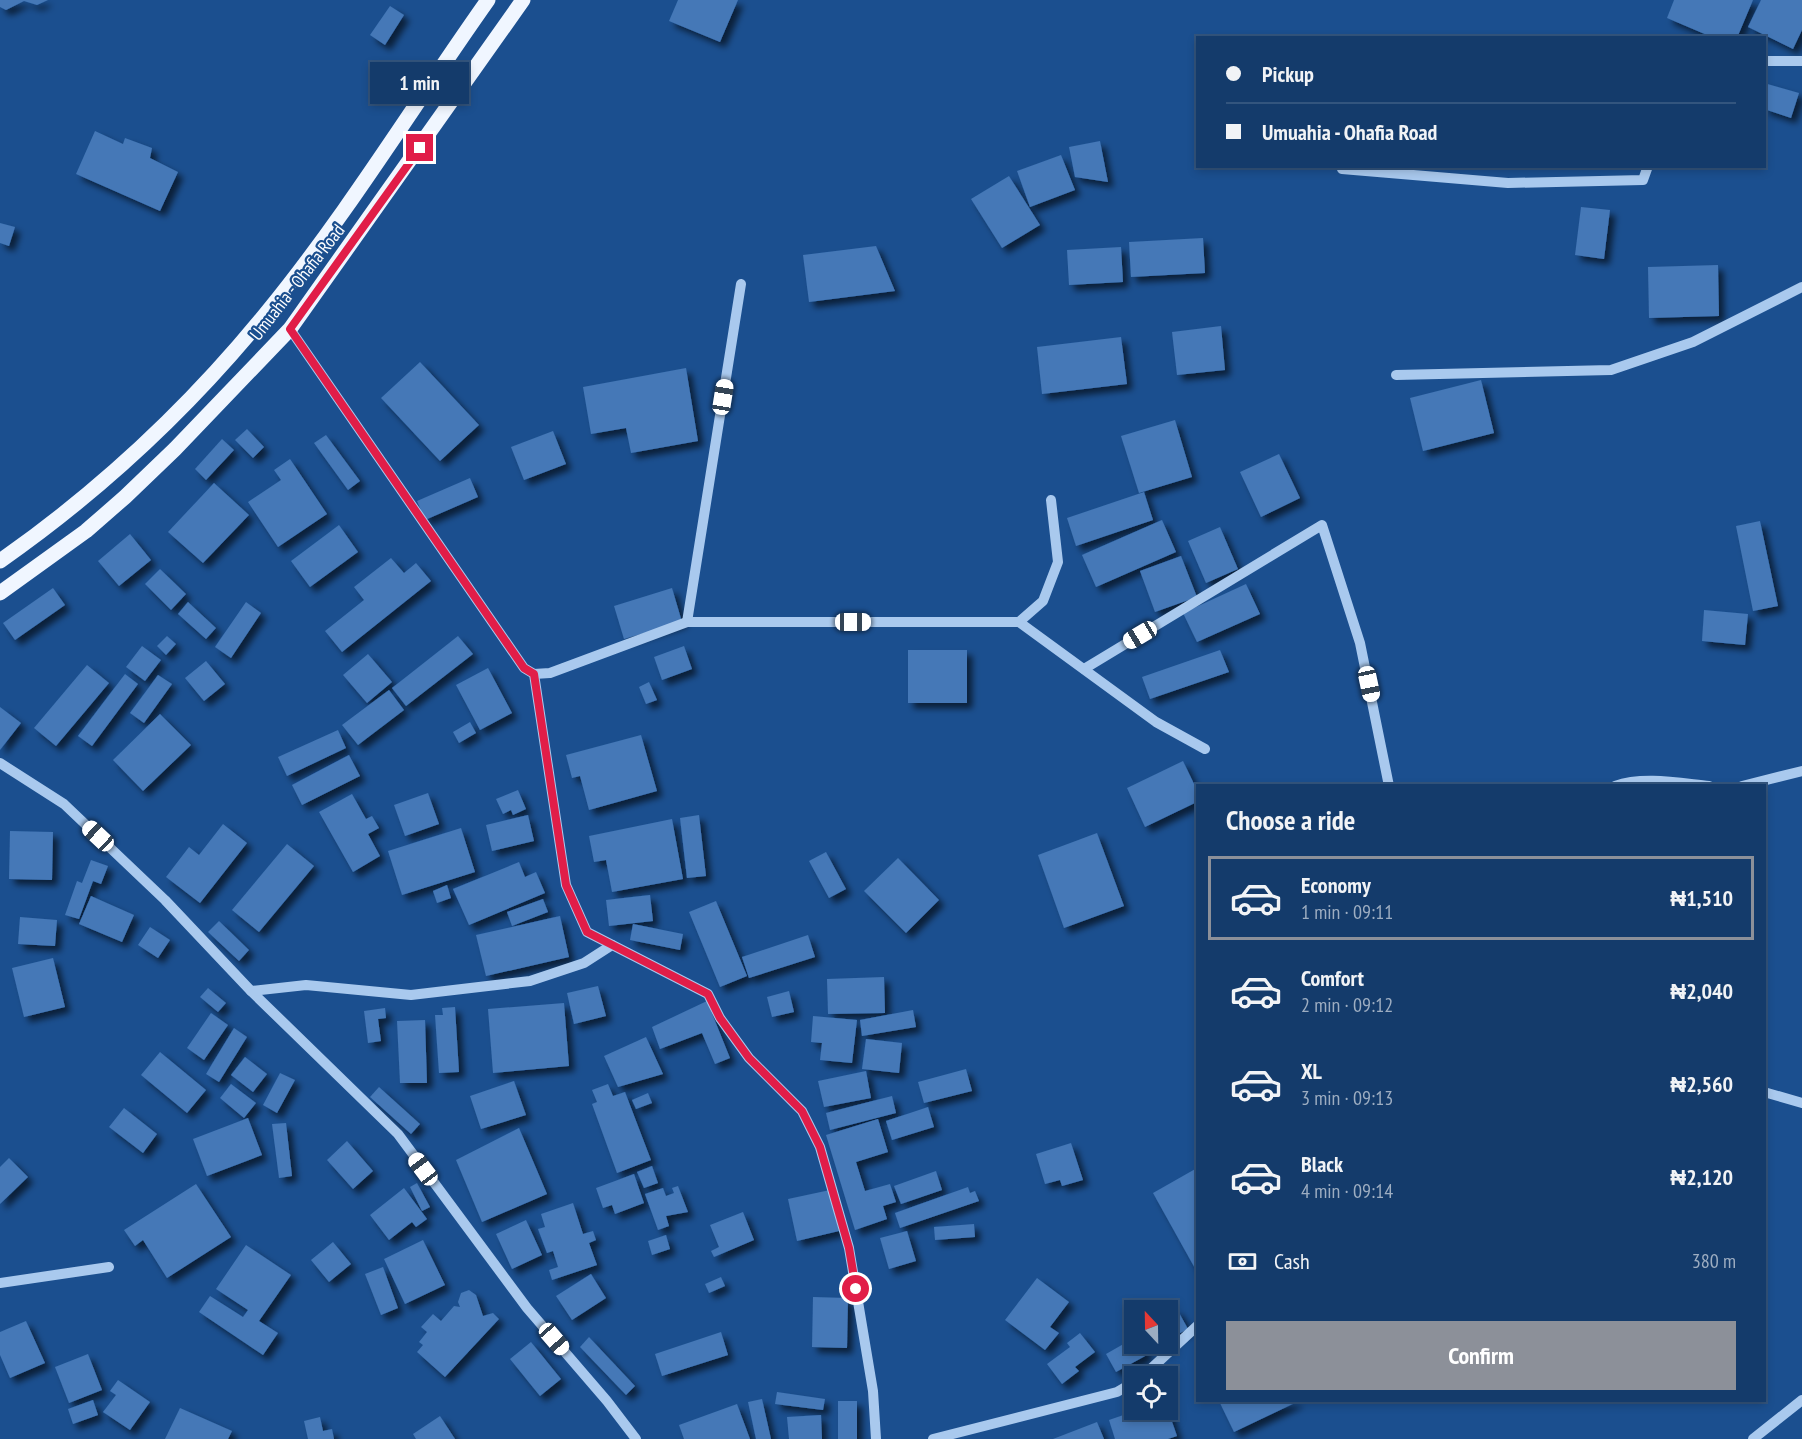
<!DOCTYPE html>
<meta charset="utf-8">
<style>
body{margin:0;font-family:"PT Sans Narrow",sans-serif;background:#1d4271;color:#f1f3f6;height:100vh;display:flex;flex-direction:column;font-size:22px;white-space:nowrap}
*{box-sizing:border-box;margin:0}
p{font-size:20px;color:#9dadc1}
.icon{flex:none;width:33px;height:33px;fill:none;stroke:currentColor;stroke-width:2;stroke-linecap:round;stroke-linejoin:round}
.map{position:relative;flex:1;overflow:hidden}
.side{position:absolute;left:1196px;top:784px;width:570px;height:618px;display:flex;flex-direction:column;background:#143b6b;border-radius:0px;box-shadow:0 3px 9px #0003,0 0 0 2px #33557e}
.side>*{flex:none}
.guide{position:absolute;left:1196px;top:36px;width:570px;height:132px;border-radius:0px;box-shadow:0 3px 9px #0003,0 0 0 2px #33557e;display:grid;align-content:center;height:132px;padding:0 30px;background:#143b6b}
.needle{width:39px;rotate:338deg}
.controls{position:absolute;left:1124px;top:1300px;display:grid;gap:12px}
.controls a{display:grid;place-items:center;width:54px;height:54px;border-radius:0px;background:#143b6b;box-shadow:0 3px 9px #0003,0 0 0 2px #33557e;font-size:30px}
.end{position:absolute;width:27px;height:27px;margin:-14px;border:8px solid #e11d48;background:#fff;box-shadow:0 0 0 3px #fff}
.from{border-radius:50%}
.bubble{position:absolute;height:42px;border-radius:0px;background:#143b6b;box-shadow:0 3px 9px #0003,0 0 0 2px #33557e;font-size:20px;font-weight:800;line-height:42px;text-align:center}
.car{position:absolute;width:18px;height:36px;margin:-18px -9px;border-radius:8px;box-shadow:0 0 4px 2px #0007;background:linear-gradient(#fff 24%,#345 0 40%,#fff 0 76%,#345 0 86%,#fff 0)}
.guide b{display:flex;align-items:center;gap:21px;height:57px;font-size:22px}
.guide b+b{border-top:2px solid #33557e}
.guide i{width:15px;height:15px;background:#f1f3f6}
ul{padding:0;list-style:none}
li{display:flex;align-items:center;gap:18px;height:84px;margin:0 12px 9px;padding:0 18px;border:3px solid transparent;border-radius:0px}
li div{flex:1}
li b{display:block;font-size:22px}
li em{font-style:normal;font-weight:800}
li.selected{border-color:#8c9099}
li>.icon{width:54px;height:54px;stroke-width:1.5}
h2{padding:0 30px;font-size:27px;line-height:72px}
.pay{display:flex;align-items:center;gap:15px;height:66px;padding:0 30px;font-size:22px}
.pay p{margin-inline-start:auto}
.action{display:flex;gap:12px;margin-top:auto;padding:12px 30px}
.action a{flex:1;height:69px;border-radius:0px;background:#8c9099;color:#fff;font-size:24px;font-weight:800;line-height:69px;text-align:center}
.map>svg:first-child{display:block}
</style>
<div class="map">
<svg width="1802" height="1439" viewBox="0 0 1802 1439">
<defs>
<filter id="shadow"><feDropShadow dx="5.5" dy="5.5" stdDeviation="3" flood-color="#0009"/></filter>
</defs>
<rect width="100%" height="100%" fill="#1b4f8f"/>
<g fill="#4478b7" filter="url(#shadow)">
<polygon points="0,0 48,0 37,5 24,1 6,10 0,7"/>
<polygon points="678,0 738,0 720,42 669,21"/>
<polygon points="1674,0 1753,0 1737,38 1714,38 1667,18"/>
<polygon points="1761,0 1802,0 1802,30 1793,49 1748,27"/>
<polygon points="390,6 404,15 385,45 370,35"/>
<polygon points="1764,83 1799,93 1791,118 1764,109"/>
<polygon points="95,131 123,144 125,138 152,148 150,158 178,172 160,211 76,174"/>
<polygon points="1100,141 1108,182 1075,177 1069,147"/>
<polygon points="1061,155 1075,190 1030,207 1017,171"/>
<polygon points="1009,176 1040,225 1002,248 971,199"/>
<polygon points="1581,207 1610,210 1604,259 1575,255"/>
<polygon points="0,223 15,227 9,246 0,243"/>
<polygon points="1203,238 1205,273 1131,277 1129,242"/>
<polygon points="876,246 895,291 809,302 803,255"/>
<polygon points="1121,247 1123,282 1069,285 1067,250"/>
<polygon points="1718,265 1719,316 1649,318 1648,267"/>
<polygon points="1221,326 1225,370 1177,375 1172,332"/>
<polygon points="1121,337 1127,384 1042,394 1037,347"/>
<polygon points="420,362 479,425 440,461 381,398"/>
<polygon points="686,368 698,441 631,453 626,428 591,434 583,387"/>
<polygon points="1481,380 1494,433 1423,451 1410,398"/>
<polygon points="1175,420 1192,477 1139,493 1121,436"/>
<polygon points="247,429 264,447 253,458 235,440"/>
<polygon points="553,431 566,464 524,480 511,447"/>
<polygon points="326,435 360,481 348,490 314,443"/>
<polygon points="222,439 234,450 206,480 195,469"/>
<polygon points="1279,454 1300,498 1261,517 1240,472"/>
<polygon points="290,459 327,514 278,547 248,502 281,480 274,470"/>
<polygon points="470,478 478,497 425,520 417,501"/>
<polygon points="214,483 249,515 203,563 168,532"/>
<polygon points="1144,492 1153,520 1076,546 1067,518"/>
<polygon points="1162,520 1176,552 1096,587 1082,555"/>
<polygon points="1760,521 1778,606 1753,611 1736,526"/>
<polygon points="339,525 358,552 310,587 291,561"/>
<polygon points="1220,527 1238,569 1206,583 1188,541"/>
<polygon points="130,534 151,560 119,586 98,561"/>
<polygon points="1181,556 1197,597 1155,612 1140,571"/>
<polygon points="391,558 404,573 416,563 431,581 342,652 325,631 364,600 354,587"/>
<polygon points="160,569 186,594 171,610 145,584"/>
<polygon points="1246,584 1260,614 1197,642 1183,613"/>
<polygon points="53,588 65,605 15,640 3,623"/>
<polygon points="672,588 682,622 624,639 614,606"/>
<polygon points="188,602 216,628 206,639 178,614"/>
<polygon points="246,602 261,613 231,658 215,647"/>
<polygon points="1704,610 1748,614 1745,645 1702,641"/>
<polygon points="167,636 176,644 166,655 157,646"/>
<polygon points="458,636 473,654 406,706 392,688"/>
<polygon points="142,646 161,660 145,681 126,667"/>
<polygon points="684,646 692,669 662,680 654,657"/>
<rect x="908" y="650" width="59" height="53"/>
<polygon points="1220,650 1229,672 1150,699 1142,677"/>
<polygon points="368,654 392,682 367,703 343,675"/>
<polygon points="206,661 225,684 204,701 185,678"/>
<polygon points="87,665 109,683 56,746 34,728"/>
<polygon points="488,668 512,713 480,730 456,685"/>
<polygon points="125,674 138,684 92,746 78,736"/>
<polygon points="158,675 172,684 144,723 130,713"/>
<polygon points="649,682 657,700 646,704 639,687"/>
<polygon points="389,690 404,710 358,745 342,725"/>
<polygon points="0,707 21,723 0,750"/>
<polygon points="160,714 191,745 143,791 113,760"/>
<polygon points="470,722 476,733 459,743 453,732"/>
<polygon points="338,730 346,748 287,776 278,757"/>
<polygon points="641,735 657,791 589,810 580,776 572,778 566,755"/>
<polygon points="349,755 360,776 302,805 292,785"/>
<polygon points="1183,761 1197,790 1197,802 1145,827 1127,788"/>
<polygon points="518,790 526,809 513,815 511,810 503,814 496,799"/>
<polygon points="428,793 439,824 405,836 394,805"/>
<polygon points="352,794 366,819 372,816 379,828 368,834 380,856 353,872 319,812"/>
<polygon points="528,815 534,841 492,851 486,825"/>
<polygon points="699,815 706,876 687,878 680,818"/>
<polygon points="672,819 683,879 612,892 606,860 594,862 589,836"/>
<polygon points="223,824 247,843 200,903 166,877 189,847 199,855"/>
<polygon points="461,828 475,872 402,895 388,851"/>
<polygon points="10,831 53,832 52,880 9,879"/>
<polygon points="1097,833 1124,906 1064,928 1038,855"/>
<polygon points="287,844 314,866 259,932 232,910"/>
<polygon points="826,852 846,889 829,898 809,861"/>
<polygon points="898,858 939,900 906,933 864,891"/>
<polygon points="91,860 108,866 101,884 93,881 79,919 65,915 77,881 82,883"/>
<polygon points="519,862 525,877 536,872 545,893 469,925 453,889"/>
<polygon points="447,885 451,898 437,903 433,891"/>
<polygon points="650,895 653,921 609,926 606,900"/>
<polygon points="91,896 134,915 122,942 79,924"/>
<polygon points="543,899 548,912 512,926 507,912"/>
<polygon points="716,901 747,976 720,987 689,912"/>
<polygon points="560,916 569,957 486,976 476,935"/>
<polygon points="20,917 57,920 55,946 18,944"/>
<polygon points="219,921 249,950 239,961 208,932"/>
<polygon points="633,924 683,934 680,950 630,940"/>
<polygon points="150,927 170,940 158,958 138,945"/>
<polygon points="808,935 815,957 749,978 742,957"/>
<polygon points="53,958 65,1007 24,1017 12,968"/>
<polygon points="884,977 885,1013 828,1014 827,979"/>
<polygon points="598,986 606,1016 574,1024 567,993"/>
<polygon points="208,988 226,1003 218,1012 200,997"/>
<polygon points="789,991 794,1012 772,1017 767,997"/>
<polygon points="707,1001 730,1058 715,1064 702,1033 660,1049 652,1027"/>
<polygon points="564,1003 569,1066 493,1073 488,1009"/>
<polygon points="455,1007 459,1072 439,1073 435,1015 443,1015 442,1008"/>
<polygon points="385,1008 386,1018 378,1019 381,1041 368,1043 364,1011"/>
<polygon points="913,1010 916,1027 862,1036 860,1020"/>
<polygon points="211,1013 228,1025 204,1060 187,1048"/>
<polygon points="813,1016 857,1020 852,1063 820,1060 822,1043 811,1042"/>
<polygon points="425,1020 427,1083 400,1083 397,1021"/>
<polygon points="234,1028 247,1037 219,1082 206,1074"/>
<polygon points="646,1037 663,1074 618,1087 604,1056"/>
<polygon points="866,1039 902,1043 899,1073 862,1069"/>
<polygon points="160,1052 206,1090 187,1113 141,1075"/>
<polygon points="245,1057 267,1074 253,1092 231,1075"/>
<polygon points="966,1069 972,1091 924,1103 918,1082"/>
<polygon points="866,1071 871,1098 824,1107 818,1081"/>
<polygon points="280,1073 295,1080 277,1113 263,1105"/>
<polygon points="514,1081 526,1115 481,1129 470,1096"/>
<polygon points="231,1084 256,1103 244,1118 220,1098"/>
<polygon points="608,1084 613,1096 625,1092 651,1160 617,1173 592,1104 597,1102 592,1090"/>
<polygon points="379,1087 420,1124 411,1134 370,1097"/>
<polygon points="648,1093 652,1103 636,1109 632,1100"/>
<polygon points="892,1096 896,1113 830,1130 826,1113"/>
<polygon points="928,1107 934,1127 892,1140 886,1121"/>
<polygon points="124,1108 157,1134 143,1153 109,1127"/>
<polygon points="248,1118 262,1155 207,1176 193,1139"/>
<polygon points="878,1119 888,1152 856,1162 865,1191 890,1184 896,1202 883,1206 887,1219 855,1230 826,1135"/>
<polygon points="286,1123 292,1176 279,1178 272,1124"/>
<polygon points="519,1128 547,1194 482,1222 456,1160"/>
<polygon points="347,1141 373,1171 353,1189 327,1160"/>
<polygon points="1071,1143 1083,1180 1062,1186 1060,1180 1045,1184 1036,1154"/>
<polygon points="9,1158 28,1177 0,1204 0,1167"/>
<polygon points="652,1166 658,1183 644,1188 637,1172"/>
<polygon points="1197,1168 1197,1272 1153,1193"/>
<polygon points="936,1171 942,1190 901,1204 894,1186"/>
<polygon points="634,1174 644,1203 615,1214 612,1205 603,1208 596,1188"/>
<polygon points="417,1183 430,1207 422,1211 410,1187"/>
<polygon points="196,1184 231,1237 167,1278 143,1240 135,1246 124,1230"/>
<polygon points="678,1186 688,1212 666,1216 669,1226 658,1230 645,1194 663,1188 666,1196 674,1193 672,1188"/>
<polygon points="968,1187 970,1193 975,1191 979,1201 900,1228 895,1213"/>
<polygon points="404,1188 427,1219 416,1227 412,1222 389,1240 370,1215"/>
<polygon points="830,1190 839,1231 797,1241 788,1199"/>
<polygon points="573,1203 583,1234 593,1231 596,1240 589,1243 597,1265 552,1280 549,1270 558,1267 553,1251 547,1253 538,1229 545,1227 541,1214"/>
<polygon points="743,1212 754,1240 714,1257 711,1251 719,1247 710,1225"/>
<polygon points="526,1220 542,1255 512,1269 496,1234"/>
<polygon points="974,1224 975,1237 935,1240 934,1227"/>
<polygon points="907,1231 916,1261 889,1269 880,1238"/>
<polygon points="666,1235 670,1249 652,1255 648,1241"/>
<polygon points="423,1240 445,1285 405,1304 384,1259"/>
<polygon points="333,1242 351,1264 329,1282 311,1260"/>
<polygon points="246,1245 291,1275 259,1321 278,1333 263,1355 199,1312 210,1296 243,1317 248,1310 216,1289"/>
<polygon points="383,1267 398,1308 381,1315 365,1274"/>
<polygon points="591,1274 606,1298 572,1320 556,1296"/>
<polygon points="721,1277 725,1286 709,1293 705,1284"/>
<polygon points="1037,1278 1069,1302 1050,1327 1059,1333 1045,1350 1005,1320"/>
<polygon points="469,1290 476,1295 483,1316 493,1313 499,1319 445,1377 417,1352 423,1345 419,1342 427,1332 421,1327 433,1314 441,1321 454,1306 460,1307 458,1302 461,1293"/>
<polygon points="813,1297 848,1298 847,1348 812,1347"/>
<polygon points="1177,1309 1188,1329 1167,1340 1167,1315"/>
<polygon points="26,1321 45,1363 10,1378 0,1355 0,1332"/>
<polygon points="721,1332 728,1355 662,1376 655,1354"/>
<polygon points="1080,1333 1095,1352 1075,1367 1079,1371 1062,1384 1047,1364 1070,1347 1067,1343"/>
<polygon points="589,1337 635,1386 626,1395 580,1347"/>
<polygon points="1134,1338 1134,1344 1141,1344 1147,1355 1116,1372 1106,1354"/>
<polygon points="531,1342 561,1379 540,1396 510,1359"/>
<polygon points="88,1354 102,1390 69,1403 55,1367"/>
<polygon points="118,1380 150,1402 130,1430 103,1412 116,1395 110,1391"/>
<polygon points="777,1392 825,1399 823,1410 775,1404"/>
<polygon points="762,1399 771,1439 756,1439 748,1402"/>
<polygon points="93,1400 98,1415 73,1424 68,1409"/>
<rect x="838" y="1401" width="19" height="38"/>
<polygon points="1219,1401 1299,1401 1234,1432"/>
<polygon points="737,1404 750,1439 684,1439 679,1425"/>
<polygon points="180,1408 232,1431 228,1439 165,1439"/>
<polygon points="1138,1410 1168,1410 1177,1436 1168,1439 1115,1439 1109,1420"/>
<polygon points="821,1415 822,1439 789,1439 787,1417"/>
<polygon points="440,1416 455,1439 416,1439 413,1434"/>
<polygon points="320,1417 323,1431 332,1429 334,1439 308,1439 304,1421"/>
<polygon points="1097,1422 1104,1439 1053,1439"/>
</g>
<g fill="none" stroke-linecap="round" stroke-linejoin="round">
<g stroke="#a9c9ee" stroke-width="10">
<polyline points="1764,61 1802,61"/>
<polyline points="1342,169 1508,183 1643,180 1648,166"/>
<polyline points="290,329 524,668 534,674 550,673 687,622 1019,622 1043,601 1058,562 1051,500"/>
<polyline points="1396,375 1611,370 1693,342 1802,287"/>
<polyline points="687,622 741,284"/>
<polyline points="1019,622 1156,722 1205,749"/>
<polyline points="1084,669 1322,525 1360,643 1389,786"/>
<polyline points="534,674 566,885 587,932 708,994 720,1018 749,1058 802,1111 820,1147 849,1248 873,1391 876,1439"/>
<polyline points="0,763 64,804 165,900 251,991 398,1134 527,1308 607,1401 636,1439"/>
<path d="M1615 786C1643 776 1679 783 1709 786"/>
<polyline points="1742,786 1802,771"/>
<polyline points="251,991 306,985 411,995 530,981 584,963 612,945"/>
<polyline points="1764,1092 1802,1103"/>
<polyline points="0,1283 109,1267"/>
<polyline points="1142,1377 1197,1326"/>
<polyline points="933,1439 1117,1392 1134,1382"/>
<polyline points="1753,1439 1802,1400"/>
</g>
<g stroke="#f0f6ff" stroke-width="15">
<path d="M0 561C100 491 191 406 268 311 348 213 415 103 488 0"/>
<polyline points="0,593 86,531 125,497 175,449 290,329 523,0"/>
</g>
</g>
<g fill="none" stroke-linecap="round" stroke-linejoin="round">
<polyline stroke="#e11d48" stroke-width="8" points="420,148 290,329 524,668 534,674 566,885 587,932 708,994 720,1018 749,1058 802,1111 820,1147 849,1248 856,1289"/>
</g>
<g text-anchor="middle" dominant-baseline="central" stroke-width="4.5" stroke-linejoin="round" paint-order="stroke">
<g font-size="18" fill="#fff" stroke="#1b4f8f">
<text transform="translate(297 282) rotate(-52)">Umuahia - Ohafia Road</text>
</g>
</g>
</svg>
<div class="controls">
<a><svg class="needle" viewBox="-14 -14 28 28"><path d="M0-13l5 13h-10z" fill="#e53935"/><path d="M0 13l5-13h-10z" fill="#9dadc1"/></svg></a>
<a><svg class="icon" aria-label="locate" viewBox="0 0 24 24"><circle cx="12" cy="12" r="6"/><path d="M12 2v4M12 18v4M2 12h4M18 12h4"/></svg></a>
</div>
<i class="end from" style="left:856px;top:1289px"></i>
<i class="end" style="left:420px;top:148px"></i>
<div class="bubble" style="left:370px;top:62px;width:99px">1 min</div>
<i class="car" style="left:723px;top:397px;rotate:9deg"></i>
<i class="car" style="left:853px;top:622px;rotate:90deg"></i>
<i class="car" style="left:1140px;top:635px;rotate:239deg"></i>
<i class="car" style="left:1369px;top:684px;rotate:168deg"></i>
<i class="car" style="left:98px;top:836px;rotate:313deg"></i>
<i class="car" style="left:423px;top:1169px;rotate:323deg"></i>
<i class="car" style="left:554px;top:1339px;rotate:139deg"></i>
<div class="guide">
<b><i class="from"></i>Pickup</b>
<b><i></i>Umuahia - Ohafia Road</b>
</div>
<section class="side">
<h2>Choose a ride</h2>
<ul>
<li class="selected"><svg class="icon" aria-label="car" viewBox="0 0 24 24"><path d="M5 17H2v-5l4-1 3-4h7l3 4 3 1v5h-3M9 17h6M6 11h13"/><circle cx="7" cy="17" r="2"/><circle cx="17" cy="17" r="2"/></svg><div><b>Economy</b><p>1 min · 09:11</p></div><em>₦1,510</em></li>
<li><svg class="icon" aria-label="car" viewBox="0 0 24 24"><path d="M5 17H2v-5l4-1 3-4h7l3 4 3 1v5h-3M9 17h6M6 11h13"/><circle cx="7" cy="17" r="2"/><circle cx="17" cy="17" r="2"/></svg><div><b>Comfort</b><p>2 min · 09:12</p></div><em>₦2,040</em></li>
<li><svg class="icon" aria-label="car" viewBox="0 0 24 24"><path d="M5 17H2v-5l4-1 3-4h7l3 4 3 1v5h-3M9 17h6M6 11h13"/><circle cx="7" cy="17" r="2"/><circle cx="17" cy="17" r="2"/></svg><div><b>XL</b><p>3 min · 09:13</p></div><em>₦2,560</em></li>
<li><svg class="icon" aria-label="car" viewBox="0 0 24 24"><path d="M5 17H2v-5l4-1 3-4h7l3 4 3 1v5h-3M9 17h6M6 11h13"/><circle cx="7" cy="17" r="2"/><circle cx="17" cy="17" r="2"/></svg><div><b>Black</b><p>4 min · 09:14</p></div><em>₦2,120</em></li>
</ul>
<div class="pay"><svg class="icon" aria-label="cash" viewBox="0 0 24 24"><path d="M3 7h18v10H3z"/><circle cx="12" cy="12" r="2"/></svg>Cash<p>380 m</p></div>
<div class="action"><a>Confirm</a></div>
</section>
</div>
